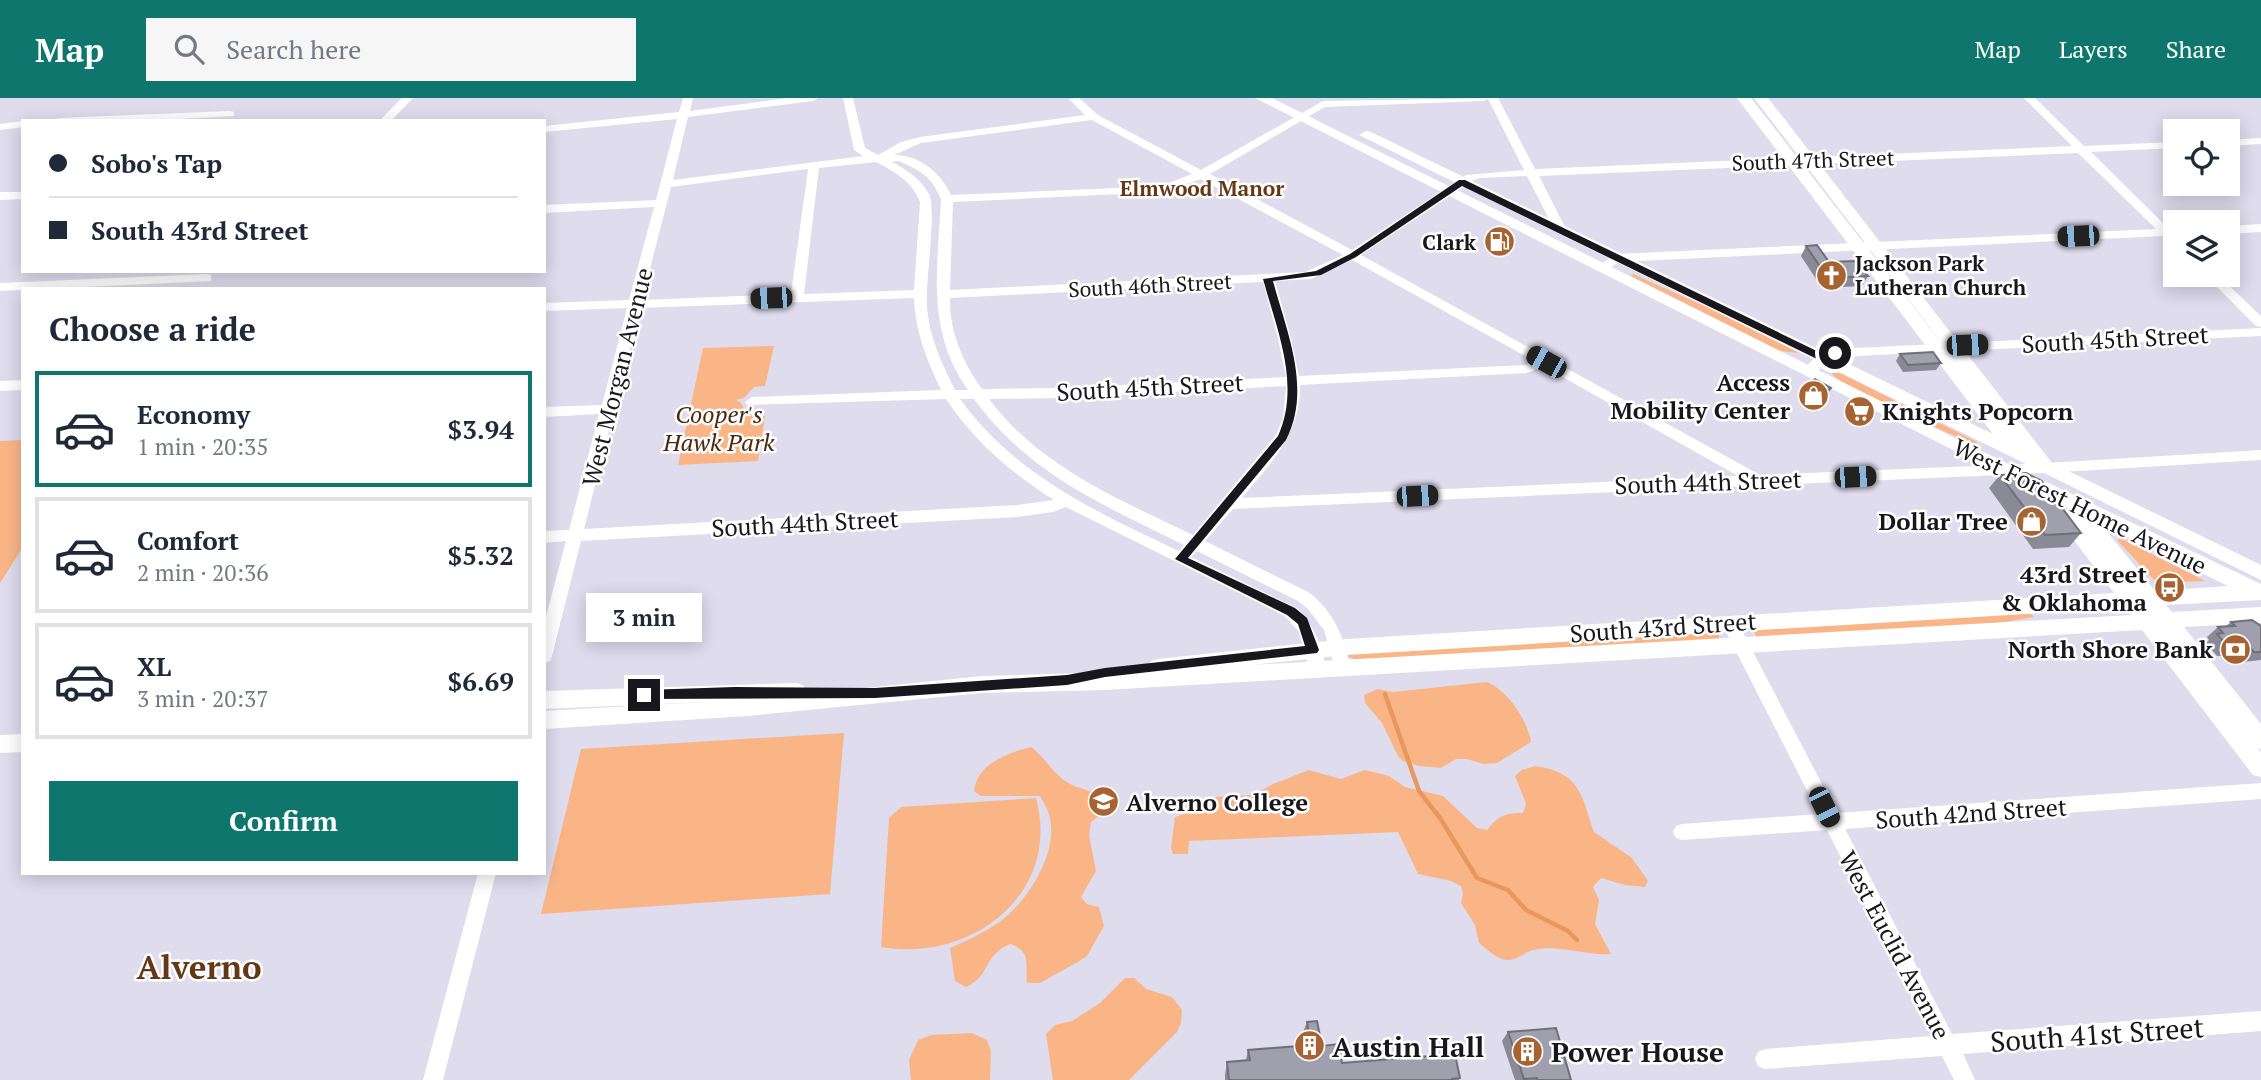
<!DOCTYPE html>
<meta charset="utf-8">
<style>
body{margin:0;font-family:"PT Serif",serif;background:#f6f6f7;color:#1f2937;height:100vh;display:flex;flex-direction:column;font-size:26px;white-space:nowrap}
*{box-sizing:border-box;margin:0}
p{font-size:23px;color:#747a83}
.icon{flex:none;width:38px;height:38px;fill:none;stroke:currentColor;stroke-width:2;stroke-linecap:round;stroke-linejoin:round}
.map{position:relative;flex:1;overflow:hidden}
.sheet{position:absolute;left:21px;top:189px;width:525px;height:588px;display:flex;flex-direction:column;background:#fff;border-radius:0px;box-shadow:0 4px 18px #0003}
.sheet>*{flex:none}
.guide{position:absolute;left:21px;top:21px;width:525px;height:154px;border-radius:0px;box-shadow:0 4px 18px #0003;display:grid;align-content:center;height:154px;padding:0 28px;background:#fff}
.fabs{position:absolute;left:2163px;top:21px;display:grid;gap:14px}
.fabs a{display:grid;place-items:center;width:77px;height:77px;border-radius:0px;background:#fff;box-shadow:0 4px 18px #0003;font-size:35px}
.end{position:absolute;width:32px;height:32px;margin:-16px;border:9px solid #18171d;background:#fff;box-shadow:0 0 0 4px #fff}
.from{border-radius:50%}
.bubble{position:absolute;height:49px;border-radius:0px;background:#fff;box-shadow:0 4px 18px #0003;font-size:23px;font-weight:700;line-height:49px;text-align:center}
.car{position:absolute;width:21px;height:42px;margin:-21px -10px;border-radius:9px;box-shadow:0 0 5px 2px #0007;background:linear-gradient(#222 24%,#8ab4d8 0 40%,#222 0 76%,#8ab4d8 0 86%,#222 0)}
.guide b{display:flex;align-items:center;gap:24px;height:66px;font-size:26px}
.guide b+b{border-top:2px solid #e0e1e3}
.guide i{width:18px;height:18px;background:#1f2937}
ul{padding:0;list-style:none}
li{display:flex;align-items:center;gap:21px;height:116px;margin:0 14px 10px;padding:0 14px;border:4px solid #e0e1e3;border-radius:0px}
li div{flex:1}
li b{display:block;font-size:26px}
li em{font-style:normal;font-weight:700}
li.current{border-color:#0f766e}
li>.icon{width:63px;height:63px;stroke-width:1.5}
h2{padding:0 28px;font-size:32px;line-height:84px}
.primary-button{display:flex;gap:14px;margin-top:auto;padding:14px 28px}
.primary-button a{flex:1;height:80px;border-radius:0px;background:#0f766e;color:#fff;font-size:28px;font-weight:700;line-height:80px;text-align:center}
header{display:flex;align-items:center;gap:42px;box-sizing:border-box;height:98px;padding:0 35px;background:#0f766e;color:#fff}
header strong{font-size:33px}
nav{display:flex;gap:38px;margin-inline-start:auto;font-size:24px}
.search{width:490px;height:63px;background:#f6f6f7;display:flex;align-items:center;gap:18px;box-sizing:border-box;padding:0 24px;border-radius:0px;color:#747a83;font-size:26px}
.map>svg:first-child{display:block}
</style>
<header>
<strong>Map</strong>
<div class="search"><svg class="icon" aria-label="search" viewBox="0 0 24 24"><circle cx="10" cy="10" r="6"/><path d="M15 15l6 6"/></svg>Search here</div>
<nav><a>Map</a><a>Layers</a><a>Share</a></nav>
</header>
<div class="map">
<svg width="2261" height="982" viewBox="0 0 2261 982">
<rect width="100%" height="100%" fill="#dedced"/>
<g fill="#fab587">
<polygon points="1633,176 1704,208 1799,255 1780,253 1631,178"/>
<polygon points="774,248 765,288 754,289 744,300 736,302 741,305 748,318 765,318 758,363 678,367 703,250"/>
<path d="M1836 273 1977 344 1975 347C1941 330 1856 300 1832 276Z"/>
<polygon points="23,342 23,449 0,485 0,343"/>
<polygon points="2119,440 2122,441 2205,483 2157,485 2118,443"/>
<polygon points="2030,515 2034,519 1998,525 1757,540 1753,532"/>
<polygon points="1715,534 1719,536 1719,542 1358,562 1348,559 1348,556"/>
<path d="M1487 584C1508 593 1527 621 1531 644L1497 665 1483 666 1467 661H1456L1441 670 1419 668 1403 663 1398 658 1382 625 1365 605 1364 597 1378 591 1393 594Z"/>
<polygon points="844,635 830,796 541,816 581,651"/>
<path d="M1031 649C1045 659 1052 675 1067 684 1081 694 1095 689 1104 706L1099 718 1091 724 1089 737 1096 773 1081 799 1087 806 1099 809 1104 828 1087 858 1076 865 1040 885H1027C1025 867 1032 853 1010 846 982 858 992 877 966 889L955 883 950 850C968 842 986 834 1002 822 1027 803 1054 760 1051 728 1051 717 1045 707 1040 698H981L974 693C977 666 1007 655 1031 649Z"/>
<path d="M1535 668C1581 675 1581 696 1594 734L1632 760 1648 783 1645 789 1625 787 1601 780 1593 789 1599 802 1595 826 1611 856C1586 858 1558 846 1533 852 1522 855 1515 865 1502 861 1494 858 1485 850 1479 845L1475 827 1461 805 1463 796 1461 788 1451 783 1418 776 1398 734 1189 743 1188 756H1173L1171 750 1175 719 1203 709 1215 699 1254 697 1273 686 1309 672 1341 681 1365 672 1389 678 1405 689 1443 698 1477 730 1487 732C1498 718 1505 715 1523 715L1526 706 1515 678 1522 672Z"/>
<path d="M1036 700C1062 796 971 865 881 849L889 720 901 709Z"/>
<polygon points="1125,880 1134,880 1146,891 1172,899 1182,912 1181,925 1177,934 1129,982 1053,982 1046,936 1055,927 1072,923 1100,905"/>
<polygon points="972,935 987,942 991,953 990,982 911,982 909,962 918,942 931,937"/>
</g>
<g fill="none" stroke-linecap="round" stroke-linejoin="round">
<polyline stroke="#e8975e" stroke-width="4.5" points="1385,596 1419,693 1440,720 1477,780 1508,792 1526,812 1568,833 1577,842"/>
<g fill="#fff" fill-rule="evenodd">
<polygon points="402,0 413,0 391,23 379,23"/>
<path d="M683 0H693L690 13 788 0H818L813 3 688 19 673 82 863 58 854 52 843 0H853L865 50 878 57 901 44 920 39 1085 17 1069 1 1079 0 1098 17 1201 72 1323 3 1498 0 1535 71 2072 48 2024 0H2035L2084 48 2175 44V50L2091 54 2169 131 2175 130V142H2167L2163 138 1618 164 1606 173H1598L1596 170 1615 156 2156 131 2078 55 1539 78 1567 133 1561 137 1555 133 1527 78 1480 80 1474 82 1361 157 1760 377 2046 365 2261 352V362L2046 375 1233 411 1205 443 1310 495C1335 516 1344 539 1351 571L1349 576 1343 578 1337 576 1335 571 1324 532 1308 511 1298 503 1197 453 1191 459 1297 510C1310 522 1331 559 1323 577L1317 579 1311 577 1309 572 1299 534 1285 518 1066 409 1053 414 1017 419 581 443 552 558 550 563 544 565V526L566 443 544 445V433L569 432 599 316 544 319V309L602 307 627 210 544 213V205L629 202 654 109 544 115V107L656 102 677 21 544 34V28L679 14ZM1488 1 1524 72 1466 77 1352 152 1210 76 1325 9 1483 3ZM1092 22 1192 76 1161 88 951 97C942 76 919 56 894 57L921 45ZM899 63C921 73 931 78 941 101 938 170 925 231 968 292H955C942 266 929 238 927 209 925 184 937 113 929 96 921 81 907 72 892 64ZM876 64C895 74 912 83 920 104L914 192 804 196 819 70ZM808 71 791 196 642 202 671 89ZM1201 81 1343 157 1305 174 950 192 953 104 1163 94ZM1352 162 1534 263 1525 267 1299 278 1291 240 1275 183 1311 181ZM1263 184 1278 240 1286 279 1061 290 982 291C963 265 949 232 950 200ZM914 200C915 233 927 263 941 292L752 299 745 304 747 307 946 301C975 344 1010 374 1054 402L1017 407 584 431 640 210ZM1545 269 1738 378 1242 400C1271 365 1301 335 1300 287L1526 275ZM1286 288 1283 320 1276 337 1193 437C1118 401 1040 369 989 301L1061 300ZM960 301H974C1031 378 1102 406 1184 447L1179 453C1096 414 1015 377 960 301Z"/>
<polygon points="230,13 234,14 234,18 144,23 53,23 58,20"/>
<polygon points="23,23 23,29 0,32 0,26"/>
<polygon points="2261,40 2261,46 2228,48 2228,42"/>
<polygon points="0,94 23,94 23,101 0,102"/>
<polygon points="2261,126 2261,134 2228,136 2228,128"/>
<polygon points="207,176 211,177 211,183 0,193 0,185"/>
<polygon points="2205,177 2218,177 2261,218 2261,229 2256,228"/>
<path d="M2261 230V238L1837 259C1825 264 1819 275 1808 278L1801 274 1817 257 1835 251Z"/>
<polygon points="23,282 23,292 0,293 0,283"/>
<polygon points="1730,520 1736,521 1837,715 2261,685 2261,701 1845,731 1952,936 2261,913 2261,933 1963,956 1975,982 1954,982 1942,958 1765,971 1758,968 1755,961 1758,954 1765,951 1932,938 1827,732 1682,742 1676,740 1673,734 1676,728 1682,726 1819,716 1722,526 1724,521"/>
<polygon points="478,775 496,775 443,982 423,982"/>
</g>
<g fill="#fff" fill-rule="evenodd">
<path d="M1255 0H1272L1969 347 2261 486V502L2166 507 2172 514 2261 509V525L2184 529 2261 626V651L2258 650 2261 654V679L2253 677 2142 532 1105 592 982 595 748 618 544 631V613L705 604 544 611V593L797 585 804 588 806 596 982 578 1150 573 1148 569 1151 563 1158 561 1346 541 2114 495 2055 417 2058 412 2070 411ZM2101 426 2228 488 2155 493ZM2125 510 2131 517 1252 567 1346 557Z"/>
<polygon points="1737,0 1751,0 1968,279 1754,0 1768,0 2052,365 2261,467 2261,482 1359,37 1366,33 1371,34 1993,336"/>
<polygon points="23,636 23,654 0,655 0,637"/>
</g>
</g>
<g fill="#8a8996">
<polygon points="1806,148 1829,164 1868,178 1862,188 1822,190 1801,158"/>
<polygon points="1900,256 1941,265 1936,272 1903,274 1896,263"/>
<polygon points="1831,290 1827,297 1813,309 1798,299 1802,292"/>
<polygon points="2000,377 2081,435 2069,449 2033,451 1989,390"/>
<polygon points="2231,524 2261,528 2261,562 2243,564 2237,557 2217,558 2206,545 2209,542 2207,539 2218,529 2226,528"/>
<polygon points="1307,924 1322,948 1342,965 1460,980 1459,982 1225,982 1225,977 1227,964 1246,962 1248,952 1304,947 1302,937"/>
<polygon points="1508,934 1571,982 1515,982 1502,943"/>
</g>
<polygon fill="#706f7a" points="1831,290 1827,297 1813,309 1817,302"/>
<g fill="#a09fae" stroke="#706f7a" stroke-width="2">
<polygon points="1817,147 1829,164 1855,163 1868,178 1828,180 1806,148"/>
<polygon points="1933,254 1941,265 1908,267 1900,256"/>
<polygon points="1815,281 1831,290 1817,302 1802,292"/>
<polygon points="2026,375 2042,383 2081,435 2045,437 2000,377"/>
<polygon points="2252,522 2261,528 2261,554 2254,554 2248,547 2228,549 2217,536 2223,535 2218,529 2235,528 2231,524"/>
<polygon points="1317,923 1322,948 1339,946 1342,965 1455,956 1460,980 1452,981 1452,982 1229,982 1227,964 1250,962 1248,952 1311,947 1307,924"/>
<polygon points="1556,930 1571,982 1537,982 1537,980 1524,981 1508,934"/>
</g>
<path fill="#18171d" d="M1459 82H1465L1823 256 1835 252 1840 255 1826 262H1819L1462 88 1356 159 1321 177 1273 183C1287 235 1312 291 1286 342L1188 460 1295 510 1307 520 1319 552 1317 555 1105 579 1067 587 875 600 640 601 638 597 644 592 735 589 875 590 1067 577 1105 570 1305 548 1298 526 1287 517 1175 461 1278 338C1301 287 1277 232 1263 181L1316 173 1350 156Z"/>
<defs>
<symbol id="fuel-disc" viewBox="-11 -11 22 22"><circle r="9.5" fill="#a76432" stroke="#fff"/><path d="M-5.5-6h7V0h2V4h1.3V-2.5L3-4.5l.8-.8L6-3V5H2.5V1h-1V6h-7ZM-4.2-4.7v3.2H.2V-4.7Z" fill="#fff"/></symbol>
<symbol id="church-disc" viewBox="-11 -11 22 22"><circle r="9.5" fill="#a76432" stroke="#fff"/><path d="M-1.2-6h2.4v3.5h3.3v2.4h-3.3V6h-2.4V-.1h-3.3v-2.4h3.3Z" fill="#fff"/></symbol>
<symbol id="shop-disc" viewBox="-11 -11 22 22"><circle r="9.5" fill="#a76432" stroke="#fff"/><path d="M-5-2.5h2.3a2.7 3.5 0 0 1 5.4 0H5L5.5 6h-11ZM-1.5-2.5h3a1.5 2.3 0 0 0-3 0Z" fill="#fff"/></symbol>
<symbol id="supermarket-disc" viewBox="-11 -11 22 22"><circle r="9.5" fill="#a76432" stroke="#fff"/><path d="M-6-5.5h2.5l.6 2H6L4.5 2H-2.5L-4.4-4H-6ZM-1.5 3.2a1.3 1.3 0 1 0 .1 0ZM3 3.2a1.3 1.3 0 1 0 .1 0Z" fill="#fff"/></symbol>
<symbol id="bus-disc" viewBox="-11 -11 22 22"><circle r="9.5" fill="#a76432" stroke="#fff"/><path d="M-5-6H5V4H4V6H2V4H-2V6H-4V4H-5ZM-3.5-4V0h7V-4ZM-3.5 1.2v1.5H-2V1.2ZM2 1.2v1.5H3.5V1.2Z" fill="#fff"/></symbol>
<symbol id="bank-disc" viewBox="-11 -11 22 22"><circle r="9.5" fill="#a76432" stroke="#fff"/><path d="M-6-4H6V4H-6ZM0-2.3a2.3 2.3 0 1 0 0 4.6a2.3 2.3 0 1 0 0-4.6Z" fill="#fff"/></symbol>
<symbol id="university-disc" viewBox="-11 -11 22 22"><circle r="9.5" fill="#a76432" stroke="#fff"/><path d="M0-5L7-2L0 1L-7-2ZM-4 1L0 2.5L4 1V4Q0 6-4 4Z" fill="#fff"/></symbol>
<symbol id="building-disc" viewBox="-11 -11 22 22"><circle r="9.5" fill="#a76432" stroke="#fff"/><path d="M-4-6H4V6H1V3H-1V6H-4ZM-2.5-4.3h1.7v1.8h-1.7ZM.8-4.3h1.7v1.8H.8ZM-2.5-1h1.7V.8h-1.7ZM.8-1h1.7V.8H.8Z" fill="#fff"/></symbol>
</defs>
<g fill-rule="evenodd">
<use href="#fuel-disc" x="1482" y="126" width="35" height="35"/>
<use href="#church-disc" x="1814" y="160" width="35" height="35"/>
<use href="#shop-disc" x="1796" y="280" width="35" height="35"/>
<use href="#supermarket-disc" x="1842" y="296" width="35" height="35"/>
<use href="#shop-disc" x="2014" y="406" width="35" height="35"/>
<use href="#bus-disc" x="2152" y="472" width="35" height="35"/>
<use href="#bank-disc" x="2218" y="534" width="35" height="35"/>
<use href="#university-disc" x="1086" y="686" width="35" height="35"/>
<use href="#building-disc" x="1292" y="930" width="35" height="35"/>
<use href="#building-disc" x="1510" y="936" width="35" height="35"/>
</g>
<g text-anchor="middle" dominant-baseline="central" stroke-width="5" stroke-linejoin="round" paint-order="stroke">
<g font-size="21" fill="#18171d" stroke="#fff">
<text transform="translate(1813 62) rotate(-2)">South 47th Street</text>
<text transform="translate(1150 187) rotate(-3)">South 46th Street</text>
</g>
<g font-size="21" font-weight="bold" fill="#653815" stroke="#fff">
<text x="1202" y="90">Elmwood Manor</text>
</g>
<g font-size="21" font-weight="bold" fill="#18171d" stroke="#fff" text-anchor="end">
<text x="1476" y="144">Clark</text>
<text x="1855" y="165" text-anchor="start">Jackson Park<tspan x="1855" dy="24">Lutheran Church</tspan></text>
</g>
<g font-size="24" fill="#18171d" stroke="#fff">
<text transform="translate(2115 241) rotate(-3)">South 45th Street</text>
<text transform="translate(617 279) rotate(-76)">West Morgan Avenue</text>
<text transform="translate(1150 289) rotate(-3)">South 45th Street</text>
<text transform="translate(1708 384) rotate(-2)">South 44th Street</text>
<text transform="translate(2080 408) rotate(26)">West Forest Home Avenue</text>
<text transform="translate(805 425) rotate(-3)">South 44th Street</text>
<text transform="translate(1663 529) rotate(-4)">South 43rd Street</text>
<text transform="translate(1971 715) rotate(-4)">South 42nd Street</text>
<text transform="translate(1895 847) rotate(62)">West Euclid Avenue</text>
</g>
<g font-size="24" font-weight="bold" fill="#18171d" stroke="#fff" text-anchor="end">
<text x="1790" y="284">Access<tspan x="1790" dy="28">Mobility Center</tspan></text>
<text x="1882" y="313" text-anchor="start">Knights Popcorn</text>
<text x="2008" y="423">Dollar Tree</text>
<text x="2147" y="476">43rd Street<tspan x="2147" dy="28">&amp; Oklahoma</tspan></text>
<text x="2213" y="551">North Shore Bank</text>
<text x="1126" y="704" text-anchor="start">Alverno College</text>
</g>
<g font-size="24" font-style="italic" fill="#4a2911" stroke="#fff">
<text x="719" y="316">Cooper's<tspan x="719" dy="28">Hawk Park</tspan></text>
</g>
<g font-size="28" fill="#18171d" stroke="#fff">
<text transform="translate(2097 936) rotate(-4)">South 41st Street</text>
</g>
<g font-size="28" font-weight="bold" fill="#18171d" stroke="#fff" text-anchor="start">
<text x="1332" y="948">Austin Hall</text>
<text x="1551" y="953">Power House</text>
</g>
<g font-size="33" font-weight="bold" fill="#653815" stroke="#fff">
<text x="199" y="868">Alverno</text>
</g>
</g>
</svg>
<div class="fabs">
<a><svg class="icon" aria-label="locate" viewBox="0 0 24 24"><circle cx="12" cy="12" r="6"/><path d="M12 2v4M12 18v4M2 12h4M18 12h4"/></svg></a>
<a><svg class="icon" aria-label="layers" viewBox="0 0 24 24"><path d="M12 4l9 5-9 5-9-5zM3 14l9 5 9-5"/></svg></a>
</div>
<i class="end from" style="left:1835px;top:255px"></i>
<i class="end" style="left:644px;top:597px"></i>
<div class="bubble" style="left:586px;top:495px;width:116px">3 min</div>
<i class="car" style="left:2078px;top:138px;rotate:268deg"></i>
<i class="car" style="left:771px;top:200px;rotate:268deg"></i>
<i class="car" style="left:1967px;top:247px;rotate:88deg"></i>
<i class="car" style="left:1546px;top:264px;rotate:299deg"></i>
<i class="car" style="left:1855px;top:379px;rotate:87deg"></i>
<i class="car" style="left:1417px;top:398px;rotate:87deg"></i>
<i class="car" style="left:1824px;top:709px;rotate:154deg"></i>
<div class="guide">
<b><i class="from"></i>Sobo's Tap</b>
<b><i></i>South 43rd Street</b>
</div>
<section class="sheet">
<h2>Choose a ride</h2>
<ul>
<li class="current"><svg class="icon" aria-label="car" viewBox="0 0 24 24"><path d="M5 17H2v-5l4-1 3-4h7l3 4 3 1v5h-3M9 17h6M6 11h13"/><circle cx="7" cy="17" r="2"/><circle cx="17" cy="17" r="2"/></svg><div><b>Economy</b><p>1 min · 20:35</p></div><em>$3.94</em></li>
<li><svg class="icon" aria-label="car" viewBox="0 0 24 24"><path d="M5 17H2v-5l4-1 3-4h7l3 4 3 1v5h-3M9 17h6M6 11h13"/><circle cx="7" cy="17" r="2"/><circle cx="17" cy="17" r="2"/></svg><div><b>Comfort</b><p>2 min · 20:36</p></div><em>$5.32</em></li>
<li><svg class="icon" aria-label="car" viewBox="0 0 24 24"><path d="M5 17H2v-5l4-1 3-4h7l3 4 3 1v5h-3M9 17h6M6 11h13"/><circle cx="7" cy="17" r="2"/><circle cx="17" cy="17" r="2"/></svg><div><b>XL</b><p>3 min · 20:37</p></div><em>$6.69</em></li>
</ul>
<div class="primary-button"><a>Confirm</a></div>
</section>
</div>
